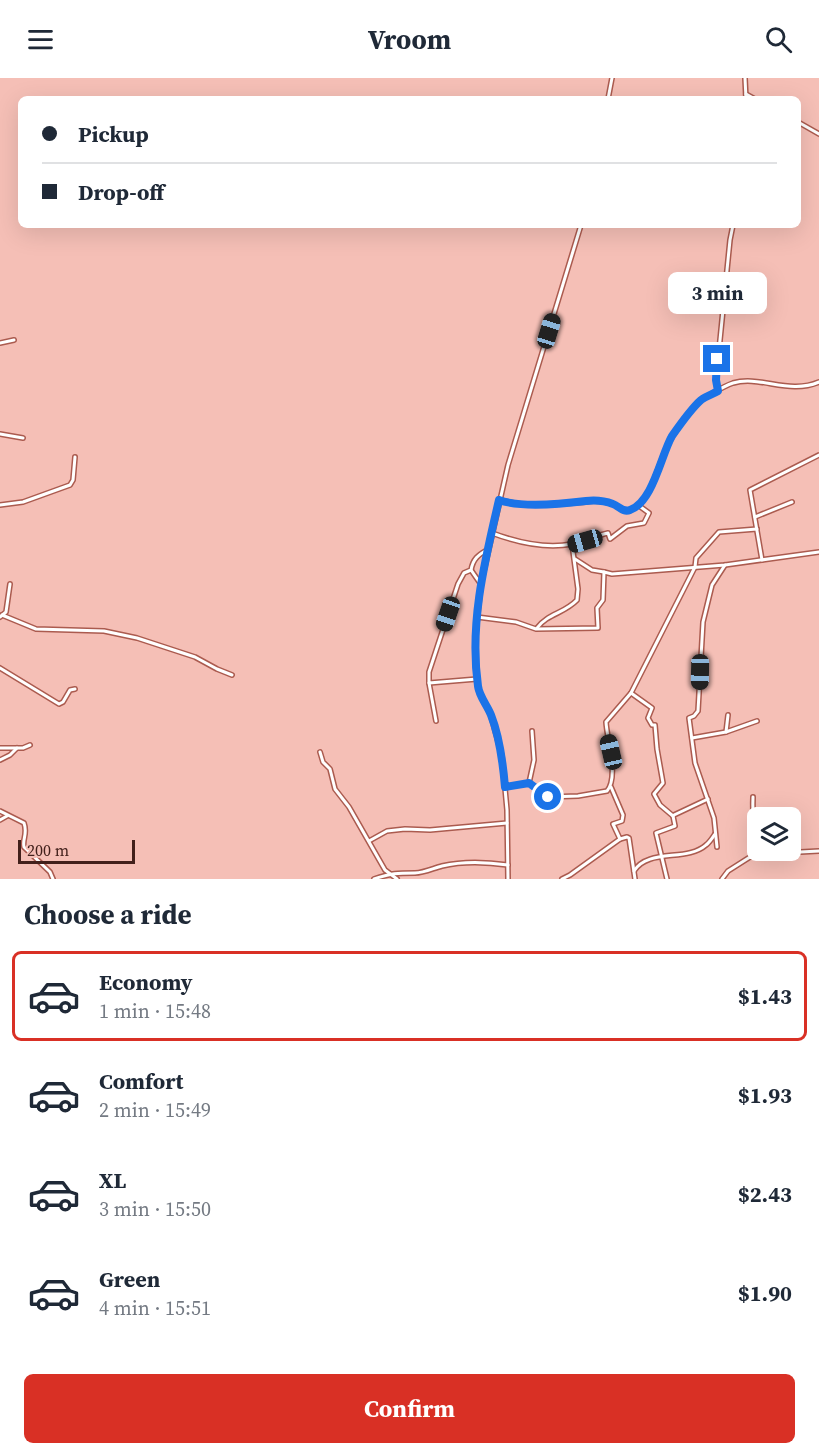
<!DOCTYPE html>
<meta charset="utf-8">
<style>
body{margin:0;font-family:"Source Serif 4",serif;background:#f2f2f3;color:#1f2937;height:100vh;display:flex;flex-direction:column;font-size:22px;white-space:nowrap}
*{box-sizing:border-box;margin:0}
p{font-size:20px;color:#747a83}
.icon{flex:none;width:33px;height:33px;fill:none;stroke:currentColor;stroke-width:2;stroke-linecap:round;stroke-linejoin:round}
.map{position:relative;height:801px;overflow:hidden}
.panel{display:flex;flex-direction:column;background:#fff;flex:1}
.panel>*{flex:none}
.guide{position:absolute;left:18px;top:18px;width:783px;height:132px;border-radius:9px;box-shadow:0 6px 24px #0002;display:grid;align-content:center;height:132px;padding:0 24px;background:#fff}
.controls{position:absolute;left:747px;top:729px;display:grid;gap:12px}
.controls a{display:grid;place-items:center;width:54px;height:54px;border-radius:9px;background:#fff;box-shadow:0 6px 24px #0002;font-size:30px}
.scale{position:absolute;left:18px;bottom:15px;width:117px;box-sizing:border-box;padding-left:6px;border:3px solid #42201b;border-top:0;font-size:16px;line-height:21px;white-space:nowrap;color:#42201b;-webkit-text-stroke:4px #f5bfb6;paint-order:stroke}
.end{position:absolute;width:27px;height:27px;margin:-14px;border:8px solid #1a73e8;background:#fff;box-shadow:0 0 0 3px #fff}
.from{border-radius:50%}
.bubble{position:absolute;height:42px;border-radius:9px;background:#fff;box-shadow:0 6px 24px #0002;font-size:20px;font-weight:700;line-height:42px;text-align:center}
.car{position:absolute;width:18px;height:36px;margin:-18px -9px;border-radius:8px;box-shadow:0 0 4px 2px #0007;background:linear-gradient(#222 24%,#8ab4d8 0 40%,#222 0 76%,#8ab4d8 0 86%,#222 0)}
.guide b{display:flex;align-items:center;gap:21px;height:57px;font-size:22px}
.guide b+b{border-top:2px solid #e0e1e3}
.guide i{width:15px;height:15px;background:#1f2937}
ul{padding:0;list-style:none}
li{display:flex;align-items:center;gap:18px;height:90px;margin:0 12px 9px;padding:0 12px;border:3px solid transparent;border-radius:9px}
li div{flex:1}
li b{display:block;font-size:22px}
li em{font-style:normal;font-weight:700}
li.current{border-color:#d93025}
li>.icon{width:54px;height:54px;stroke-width:1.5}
h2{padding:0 24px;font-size:27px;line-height:72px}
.button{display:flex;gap:12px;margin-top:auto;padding:12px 24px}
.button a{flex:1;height:69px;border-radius:9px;background:#d93025;color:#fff;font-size:24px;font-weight:700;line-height:69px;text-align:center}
header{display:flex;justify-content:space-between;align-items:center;height:78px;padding:0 24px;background:#fff;font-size:27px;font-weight:700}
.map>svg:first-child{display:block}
</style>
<header><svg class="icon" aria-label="menu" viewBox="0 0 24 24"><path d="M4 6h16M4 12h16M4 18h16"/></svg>Vroom<svg class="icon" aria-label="search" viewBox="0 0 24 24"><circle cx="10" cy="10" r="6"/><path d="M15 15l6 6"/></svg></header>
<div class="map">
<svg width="819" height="801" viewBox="0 0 819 801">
<rect width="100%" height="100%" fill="#f5bfb6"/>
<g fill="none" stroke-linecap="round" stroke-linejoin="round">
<defs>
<g id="minor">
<polyline points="745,0 746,21"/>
<polyline points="746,16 755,21"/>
<polyline points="608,21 612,0"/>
<polyline points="798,44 819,56"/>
<polyline points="0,265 14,262"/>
<polyline points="718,313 716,302 730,162 733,147"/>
<polyline points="0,356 23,360"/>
<path d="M499 421C520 430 562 426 585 424 594 422 604 423 613 426 618 428 623 434 629 432 650 427 658 387 666 371 671 358 693 327 704 320 713 315 724 308 733 305 760 297 789 317 819 304"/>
<polyline points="0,427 23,424 70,407 73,402 75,379"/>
<polyline points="755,439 792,424"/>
<path d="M492 455C516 464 546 471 572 466 584 464 595 458 608 455L610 461 627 448 644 445 649 435 638 427"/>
<polyline points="575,481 592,492 604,494"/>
<polyline points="762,482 750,412 819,377"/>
<polyline points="471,492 480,505"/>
<polyline points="2,537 36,551 104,553 137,560 195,579 217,591 232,597"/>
<polyline points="0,539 6,534 10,506"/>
<polyline points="477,539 516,544 536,551 598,550 597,530 603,522 604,494 612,496 725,487 819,474"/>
<path d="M537 550C547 536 565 535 577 522L578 511 572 466"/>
<polyline points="0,590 59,626 63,624 70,612 75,611"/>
<path d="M477 601 429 605V594L458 506 464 495 471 492C473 481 478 477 487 472"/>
<polyline points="429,605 436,643"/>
<polyline points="631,615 652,630 648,640 652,647 655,647 657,671 663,705 654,716 660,727 673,738"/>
<polyline points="726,654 728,637"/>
<polyline points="692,660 726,654 757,643"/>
<polyline points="0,670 23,670 30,667"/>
<polyline points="320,674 323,684 330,691 335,711 349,729 385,792 397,801"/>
<polyline points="0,682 10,677 17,670"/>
<polyline points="529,705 534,682 532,653"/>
<path d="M505 709 529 705 548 719 578 718 607 713C619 699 607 662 606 644L631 615 695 489 696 480 719 454 757 451"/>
<path d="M753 719C752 740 755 758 755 778"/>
<path d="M0 733 24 745C28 756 22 761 24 769L50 794 53 801"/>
<polyline points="0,742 7,738"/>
<polyline points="620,761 627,759 629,760 635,801"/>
<polyline points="369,763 387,753 405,751 430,752 507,745"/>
<polyline points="717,769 714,740 695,685 689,640 694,638 698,633 703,544 712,507 725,487"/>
<path d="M634 793C648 770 687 784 706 767 710 764 713 759 715 756"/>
<path d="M374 801C391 795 398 795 415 795 424 795 434 790 442 788 463 783 487 784 508 787"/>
<polyline points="508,801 507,732 502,678 491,638 478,611 476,589 475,563 481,506 508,387 581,147"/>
<polyline points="562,801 570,797 620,761 613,746 622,743 623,737 611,709"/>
<polyline points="667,801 656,755 675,748 673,738 674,737 708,721"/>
<polyline points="722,801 728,793 750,779 763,776 819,773"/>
</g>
</defs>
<use href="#minor" stroke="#ab5b4f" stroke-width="6"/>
<use href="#minor" stroke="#fff" stroke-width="3"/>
</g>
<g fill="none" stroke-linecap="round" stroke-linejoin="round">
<path stroke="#1a73e8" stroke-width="8" d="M548 719 529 705 505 709C503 685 500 660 491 637 487 627 479 618 478 608 469 545 485 482 499 422 521 430 562 426 586 423 595 422 605 423 613 426 619 428 623 435 630 432 653 424 661 377 672 358 679 348 693 329 701 322 706 318 713 316 718 313L716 302 717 281"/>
</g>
</svg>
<div class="controls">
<a><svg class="icon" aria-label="layers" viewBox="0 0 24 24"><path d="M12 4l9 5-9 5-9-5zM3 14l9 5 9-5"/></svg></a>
</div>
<div class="scale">200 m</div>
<i class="end from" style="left:548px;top:719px"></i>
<i class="end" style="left:717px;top:281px"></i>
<div class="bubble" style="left:668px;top:194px;width:99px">3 min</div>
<i class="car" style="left:549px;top:253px;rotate:17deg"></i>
<i class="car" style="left:585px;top:463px;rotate:254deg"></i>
<i class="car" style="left:448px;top:536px;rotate:199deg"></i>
<i class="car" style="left:700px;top:594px;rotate:181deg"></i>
<i class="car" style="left:611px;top:674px;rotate:347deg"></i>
<div class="guide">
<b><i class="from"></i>Pickup</b>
<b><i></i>Drop-off</b>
</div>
</div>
<section class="panel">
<h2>Choose a ride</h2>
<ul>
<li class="current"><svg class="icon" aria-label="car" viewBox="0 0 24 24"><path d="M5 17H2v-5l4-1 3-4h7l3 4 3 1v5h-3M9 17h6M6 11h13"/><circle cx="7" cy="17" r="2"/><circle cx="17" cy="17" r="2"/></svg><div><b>Economy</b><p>1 min · 15:48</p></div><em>$1.43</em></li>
<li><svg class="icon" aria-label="car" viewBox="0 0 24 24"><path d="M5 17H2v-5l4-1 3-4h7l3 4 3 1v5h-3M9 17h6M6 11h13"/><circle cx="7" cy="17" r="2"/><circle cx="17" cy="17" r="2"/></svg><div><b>Comfort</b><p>2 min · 15:49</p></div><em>$1.93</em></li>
<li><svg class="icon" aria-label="car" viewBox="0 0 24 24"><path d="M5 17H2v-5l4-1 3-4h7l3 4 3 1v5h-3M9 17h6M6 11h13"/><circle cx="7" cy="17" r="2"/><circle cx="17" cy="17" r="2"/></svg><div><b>XL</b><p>3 min · 15:50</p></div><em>$2.43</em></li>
<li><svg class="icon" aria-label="car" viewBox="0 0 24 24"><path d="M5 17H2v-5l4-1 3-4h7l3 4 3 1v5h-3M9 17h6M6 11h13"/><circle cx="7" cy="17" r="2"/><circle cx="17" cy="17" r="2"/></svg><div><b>Green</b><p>4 min · 15:51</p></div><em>$1.90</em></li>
</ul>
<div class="button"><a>Confirm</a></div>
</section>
